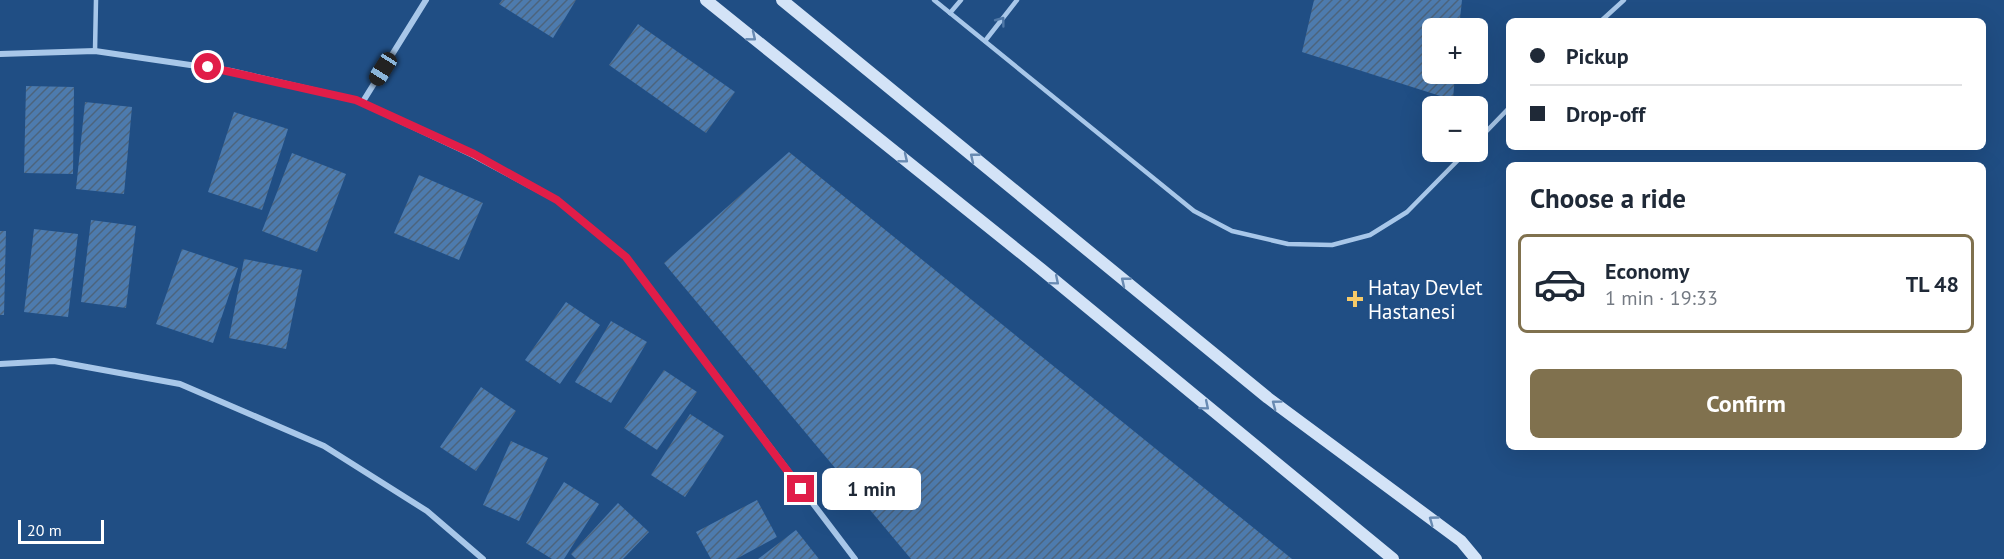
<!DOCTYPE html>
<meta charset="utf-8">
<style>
body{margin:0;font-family:"PT Sans",sans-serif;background:#f2f2f3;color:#1f2937;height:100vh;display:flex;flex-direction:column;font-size:22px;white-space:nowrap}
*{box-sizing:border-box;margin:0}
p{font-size:20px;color:#747a83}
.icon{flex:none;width:33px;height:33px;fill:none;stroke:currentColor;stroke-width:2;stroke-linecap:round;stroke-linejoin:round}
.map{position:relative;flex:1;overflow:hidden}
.sheet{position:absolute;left:1506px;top:162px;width:480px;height:288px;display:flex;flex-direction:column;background:#fff;border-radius:9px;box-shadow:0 6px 24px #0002}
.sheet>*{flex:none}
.top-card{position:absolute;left:1506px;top:18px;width:480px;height:132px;border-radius:9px;box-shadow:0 6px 24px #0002;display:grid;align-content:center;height:132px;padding:0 24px;background:#fff}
.controls{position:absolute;left:1422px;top:18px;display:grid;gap:12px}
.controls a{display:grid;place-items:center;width:66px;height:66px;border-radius:9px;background:#fff;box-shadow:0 6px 24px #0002;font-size:30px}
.scale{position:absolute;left:18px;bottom:15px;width:86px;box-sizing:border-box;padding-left:6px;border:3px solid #fff;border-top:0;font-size:16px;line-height:21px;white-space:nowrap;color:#fff;-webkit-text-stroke:4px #204e84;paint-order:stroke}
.end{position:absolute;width:27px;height:27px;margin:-14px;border:8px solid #e11d48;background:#fff;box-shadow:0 0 0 3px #fff}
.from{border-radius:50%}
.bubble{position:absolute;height:42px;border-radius:9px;background:#fff;box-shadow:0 6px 24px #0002;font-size:20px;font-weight:600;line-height:42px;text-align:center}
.car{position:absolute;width:18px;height:36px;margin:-18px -9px;border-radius:8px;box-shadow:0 0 4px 2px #0007;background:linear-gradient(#222 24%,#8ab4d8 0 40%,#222 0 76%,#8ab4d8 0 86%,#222 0)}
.top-card b{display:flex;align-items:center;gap:21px;height:57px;font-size:22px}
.top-card b+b{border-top:2px solid #e0e1e3}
.top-card i{width:15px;height:15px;background:#1f2937}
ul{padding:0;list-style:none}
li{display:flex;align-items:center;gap:18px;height:99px;margin:0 12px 9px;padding:0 12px;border:3px solid #e0e1e3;border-radius:9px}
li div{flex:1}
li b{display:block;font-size:22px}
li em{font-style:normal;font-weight:600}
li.current{border-color:#80714e}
li>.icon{width:54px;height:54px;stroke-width:1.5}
h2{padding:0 24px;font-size:27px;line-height:72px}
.cta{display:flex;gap:12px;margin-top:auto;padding:12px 24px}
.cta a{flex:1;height:69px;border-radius:9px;background:#80714e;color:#fff;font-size:24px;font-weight:600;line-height:69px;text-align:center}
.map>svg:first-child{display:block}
</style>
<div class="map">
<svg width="2004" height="559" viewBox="0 0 2004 559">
<defs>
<pattern id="building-hatch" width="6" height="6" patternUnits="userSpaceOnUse" patternTransform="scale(1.5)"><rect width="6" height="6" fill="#4d7bae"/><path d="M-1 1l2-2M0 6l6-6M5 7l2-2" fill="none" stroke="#4c647d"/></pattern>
</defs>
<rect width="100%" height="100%" fill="#204e84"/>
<g fill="url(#building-hatch)">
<polygon points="502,0 576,0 553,38 499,4"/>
<polygon points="1314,0 1462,0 1459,28 1432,28 1432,74 1455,74 1453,100 1302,52"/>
<polygon points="638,24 735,92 706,133 609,65"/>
<polygon points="26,86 74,87 73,174 24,173"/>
<polygon points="85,102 132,107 124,194 76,189"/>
<polygon points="234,112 288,129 262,210 208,192"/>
<polygon points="789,152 1292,559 911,559 664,263"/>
<polygon points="292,153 346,174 317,252 262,231"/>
<polygon points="419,175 483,203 459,260 394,233"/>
<polygon points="91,220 136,226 126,308 81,302"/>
<polygon points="34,229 78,234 68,317 24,312"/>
<polygon points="0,231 6,231 4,315 0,315"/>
<polygon points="182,249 238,268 213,343 156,324"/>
<polygon points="244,259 302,270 286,349 229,338"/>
<polygon points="566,302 600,325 560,384 525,360"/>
<polygon points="611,321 647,342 611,403 575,382"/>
<polygon points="664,370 697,392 657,450 624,428"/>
<polygon points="481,387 516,411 476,471 440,447"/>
<polygon points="690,414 724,436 685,497 651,475"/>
<polygon points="511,441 548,458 519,521 483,505"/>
<polygon points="564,482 599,504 564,559 552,559 526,543"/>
<polygon points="757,500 777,537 736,559 711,559 696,532"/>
<polygon points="618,503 649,532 623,559 576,559 571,554"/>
<polygon points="796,530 819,559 758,559"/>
</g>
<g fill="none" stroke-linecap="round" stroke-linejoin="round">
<g stroke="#a8c7e9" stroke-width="4.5">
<polyline points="934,0 1194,211 1232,231 1288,244 1332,245 1370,235 1407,212 1466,152"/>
<polyline points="950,13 961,0"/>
<polyline points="1601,21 1624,0"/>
<polyline points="985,41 1017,0"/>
<polyline points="95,51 96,0"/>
<polyline points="1478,140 1509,108"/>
</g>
<g stroke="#a8c7e9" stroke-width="6">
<polyline points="0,54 95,51 231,71 356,100 473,155 557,200 626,257 855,559"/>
<polyline points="362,103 426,0"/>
<polyline points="0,364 54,361 180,384 324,446 427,511 483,559"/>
</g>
<g stroke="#d3e3f7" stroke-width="12">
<polyline points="706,0 1041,269 1393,559"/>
<polyline points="782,0 1268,398 1461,541 1476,559"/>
</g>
</g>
<defs><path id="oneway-chevron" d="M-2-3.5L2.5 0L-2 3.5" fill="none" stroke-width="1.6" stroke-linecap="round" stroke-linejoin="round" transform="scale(1.5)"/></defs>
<use stroke="#5078a7" href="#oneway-chevron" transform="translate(1001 21) rotate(-53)"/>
<g stroke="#688ab2">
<use href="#oneway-chevron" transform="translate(752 37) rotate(39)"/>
<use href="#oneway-chevron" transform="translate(974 157) rotate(-141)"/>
<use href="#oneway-chevron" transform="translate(904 159) rotate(39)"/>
<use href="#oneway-chevron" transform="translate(1055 281) rotate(40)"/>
<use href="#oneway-chevron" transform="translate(1125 281) rotate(-141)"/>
<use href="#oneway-chevron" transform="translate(1276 404) rotate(-143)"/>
<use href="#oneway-chevron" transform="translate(1205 406) rotate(40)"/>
<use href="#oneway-chevron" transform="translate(1433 520) rotate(-144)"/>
</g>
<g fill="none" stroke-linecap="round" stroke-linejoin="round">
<polyline stroke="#e11d48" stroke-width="8" points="208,67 356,100 474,154 557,200 626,257 801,489"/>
</g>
<path fill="#f6ca69" stroke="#204e84" stroke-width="2" d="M1352 290h6v6h6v6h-6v6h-6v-6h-6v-6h6z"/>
<g text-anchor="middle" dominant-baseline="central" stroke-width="5" stroke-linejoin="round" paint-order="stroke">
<g font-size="21" fill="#fff" stroke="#204e84" text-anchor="start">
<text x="1368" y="287">Hatay Devlet<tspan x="1368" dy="24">Hastanesi</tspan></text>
</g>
</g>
</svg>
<div class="controls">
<a>+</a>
<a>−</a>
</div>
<div class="scale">20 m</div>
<i class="end from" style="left:208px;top:67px"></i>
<i class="end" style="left:801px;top:489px"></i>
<div class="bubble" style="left:822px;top:468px;width:99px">1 min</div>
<i class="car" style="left:383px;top:69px;rotate:212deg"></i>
<div class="top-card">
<b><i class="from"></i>Pickup</b>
<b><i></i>Drop-off</b>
</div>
<section class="sheet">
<h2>Choose a ride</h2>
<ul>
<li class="current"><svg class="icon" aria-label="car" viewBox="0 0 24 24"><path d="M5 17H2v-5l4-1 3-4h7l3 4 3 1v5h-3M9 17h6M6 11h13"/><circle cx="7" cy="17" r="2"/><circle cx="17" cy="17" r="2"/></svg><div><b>Economy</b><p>1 min · 19:33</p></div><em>TL 48</em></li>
</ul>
<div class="cta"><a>Confirm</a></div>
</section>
</div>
